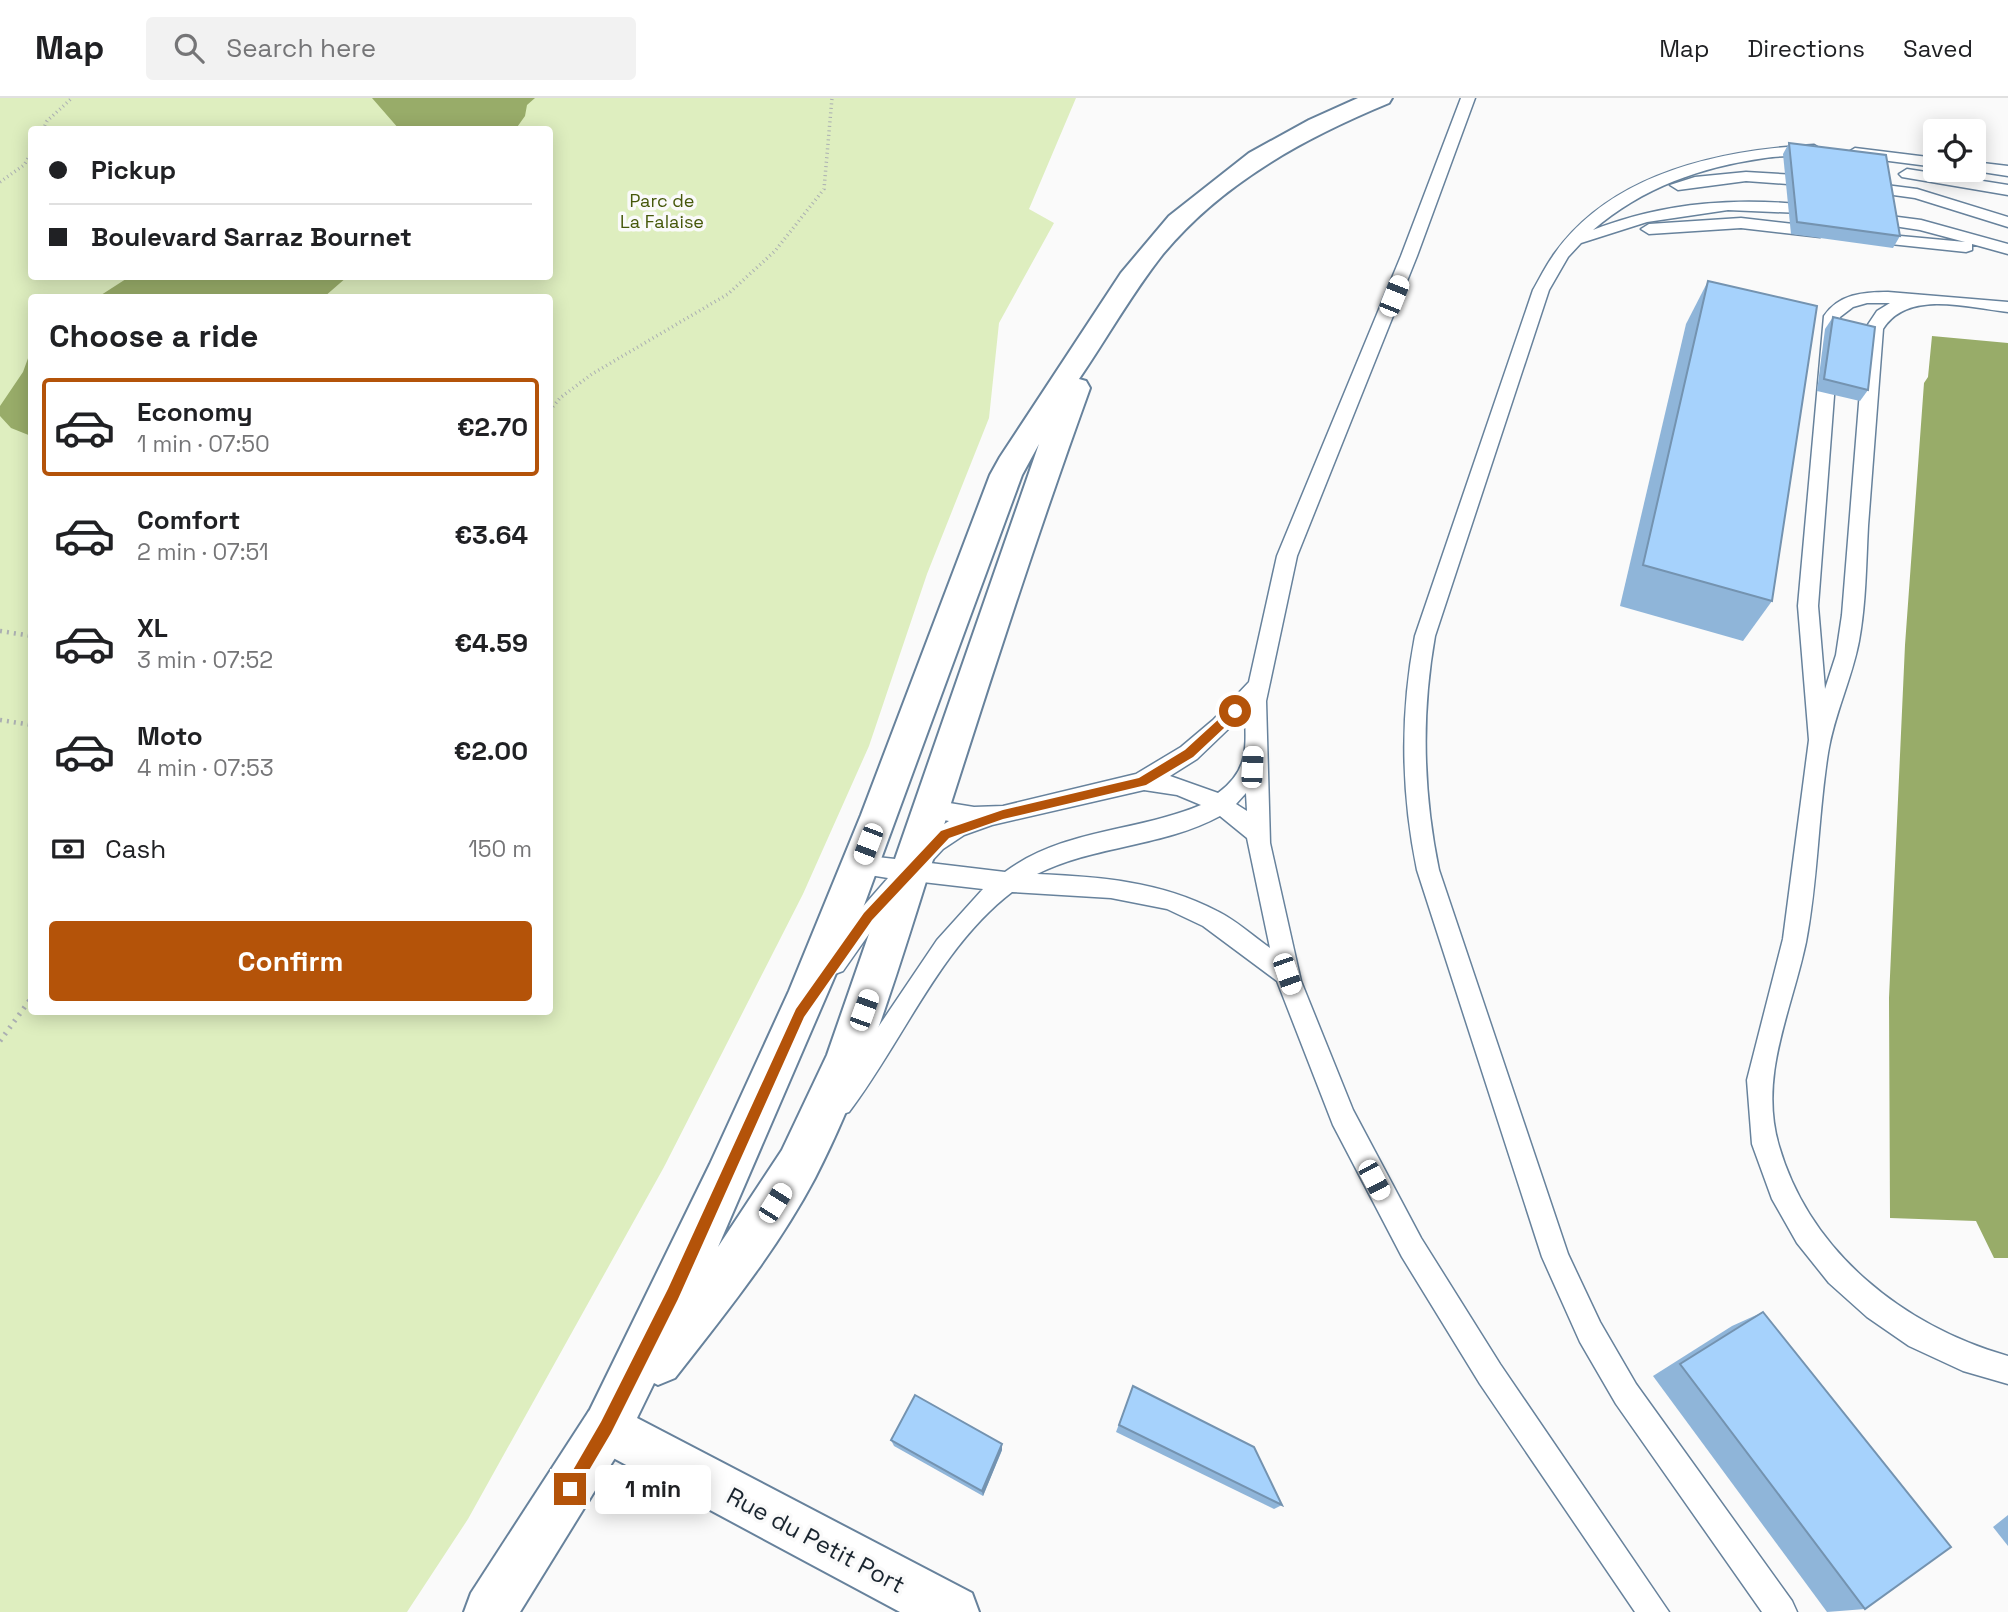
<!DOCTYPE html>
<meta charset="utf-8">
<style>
body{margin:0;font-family:"Space Grotesk",sans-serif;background:#f2f2f2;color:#202124;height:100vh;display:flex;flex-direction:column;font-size:26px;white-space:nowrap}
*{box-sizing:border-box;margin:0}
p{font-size:23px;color:#757577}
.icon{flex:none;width:38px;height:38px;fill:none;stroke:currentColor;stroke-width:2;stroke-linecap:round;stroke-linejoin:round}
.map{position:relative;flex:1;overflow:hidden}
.sheet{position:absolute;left:28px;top:196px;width:525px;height:721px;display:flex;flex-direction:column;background:#fff;border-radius:7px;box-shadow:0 4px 18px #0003}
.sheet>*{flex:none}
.top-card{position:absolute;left:28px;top:28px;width:525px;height:154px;border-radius:7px;box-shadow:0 4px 18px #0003;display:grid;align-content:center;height:154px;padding:0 21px;background:#fff}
.buttons{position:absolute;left:1923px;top:21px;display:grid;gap:14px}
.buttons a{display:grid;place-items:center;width:63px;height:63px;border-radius:7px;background:#fff;box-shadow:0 4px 18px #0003;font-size:35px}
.end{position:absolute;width:32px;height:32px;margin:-16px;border:9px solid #b45309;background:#fff;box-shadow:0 0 0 4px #fff}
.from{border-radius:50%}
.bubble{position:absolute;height:49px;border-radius:7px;background:#fff;box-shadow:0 4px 18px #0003;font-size:23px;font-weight:600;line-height:49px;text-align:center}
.car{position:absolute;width:21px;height:42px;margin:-21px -10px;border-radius:9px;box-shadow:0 0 5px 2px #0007;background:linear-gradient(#fff 24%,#345 0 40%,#fff 0 76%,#345 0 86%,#fff 0)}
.top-card b{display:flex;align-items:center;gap:24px;height:66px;font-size:26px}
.top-card b+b{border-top:2px solid #e0e0e0}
.top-card i{width:18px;height:18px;background:#202124}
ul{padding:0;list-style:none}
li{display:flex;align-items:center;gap:21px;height:98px;margin:0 14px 10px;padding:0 7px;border:4px solid transparent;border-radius:7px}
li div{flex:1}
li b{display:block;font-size:26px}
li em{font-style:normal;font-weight:600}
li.selected{border-color:#b45309}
li>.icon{width:63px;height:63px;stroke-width:1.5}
h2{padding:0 21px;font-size:32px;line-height:84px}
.pay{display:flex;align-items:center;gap:18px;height:77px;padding:0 21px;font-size:26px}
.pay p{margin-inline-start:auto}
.button{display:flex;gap:14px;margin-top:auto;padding:14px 21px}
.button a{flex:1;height:80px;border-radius:7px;background:#b45309;color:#fff;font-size:28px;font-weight:600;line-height:80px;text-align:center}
header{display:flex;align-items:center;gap:42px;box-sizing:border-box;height:98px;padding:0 35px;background:#fff;border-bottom:2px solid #e0e0e0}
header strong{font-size:33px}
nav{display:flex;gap:38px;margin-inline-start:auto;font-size:24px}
.search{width:490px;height:63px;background:#f2f2f2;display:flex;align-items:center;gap:18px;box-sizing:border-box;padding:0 24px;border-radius:7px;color:#757577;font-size:26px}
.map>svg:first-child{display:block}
</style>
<header>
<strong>Map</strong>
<div class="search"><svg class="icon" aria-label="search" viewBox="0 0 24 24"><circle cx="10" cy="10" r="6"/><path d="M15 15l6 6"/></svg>Search here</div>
<nav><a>Map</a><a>Directions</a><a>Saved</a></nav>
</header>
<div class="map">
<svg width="2008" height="1514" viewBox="0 0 2008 1514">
<rect width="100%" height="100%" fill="#fafafa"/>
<path fill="#deeebf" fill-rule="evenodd" d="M0 0H1076L1029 111 1054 125 999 225 989 320 927 476 869 648 803 796 664 1069 468 1421 407 1514H0ZM32 32H550V178H32ZM32 200H550V914H32Z"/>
<g fill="#98ac69">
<polygon points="372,0 535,0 527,7 525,18 515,32 399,31"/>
<polygon points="129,179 129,178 347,179 324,199 98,199"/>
<polygon points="1932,238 2008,245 2008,1160 1994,1160 1976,1123 1890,1120 1889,900 1905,547 1924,285 1928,279"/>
<polygon points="31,252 31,338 11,330 0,318 0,308 23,274"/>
</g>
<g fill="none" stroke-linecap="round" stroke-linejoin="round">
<defs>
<g id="lane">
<path d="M1461 0H1475L1417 158 1297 458 1266 603 1270 745 1301 883 1353 1012 1421 1140 1500 1266 1669 1514H1635L1480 1286 1402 1159 1333 1027 1277 883 1203 828 1167 811 1111 800 1012 794C940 849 903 943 849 1014L840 1017 831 1014 827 1005 937 842 983 791 914 783 876 826 843 873 835 876 827 873 823 865 827 857 860 812 888 780 851 774 848 767 851 760 859 757 904 762 927 737 949 723 923 718 920 711 923 704 931 702 974 709 1003 708 1136 676 1181 649 1213 622 1249 584 1277 458 1401 158ZM1245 615C1246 650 1249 672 1218 695L1170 678 1197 661ZM1144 692 1177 697 1201 707C1137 734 1062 731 1005 774L930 765 943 751 964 737 992 727ZM1246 695 1247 713 1236 706ZM1220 718 1247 740 1270 850C1253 838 1236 822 1217 813 1160 783 1100 779 1037 776 1095 747 1163 749 1220 718Z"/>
<path d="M1814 47 1822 52 1819 55C1802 59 1783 57 1765 60 1701 69 1643 89 1593 132 1667 103 1741 99 1819 108L1825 110V116L1728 112 1647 124 1581 145 1568 159 1549 192 1435 538C1421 617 1423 694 1439 772L1568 1156 1600 1224 1636 1286 1792 1503 1797 1514H1762L1616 1306 1580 1244 1542 1159 1417 772C1401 694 1400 616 1415 538L1533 192C1540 180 1546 167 1555 155 1613 74 1721 52 1814 47Z"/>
<polygon points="1855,50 1936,60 1936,69 1850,58 1847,55"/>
<polygon points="1974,64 2008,68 2008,78 1969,72 1974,72"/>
<polygon points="1907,71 2008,87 2008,97 1902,79 1899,76"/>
<polygon points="1746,74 1814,78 1822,83 1814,88 1746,83 1678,92 1670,87 1695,79"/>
<polygon points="1862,84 1917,91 2008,119 2008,129 1915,100 1857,92 1857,86"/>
<polygon points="1867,115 1921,122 2008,146 2008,156 1972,146 1972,152 1966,154 1862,143 1862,137 1868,135 1965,144 1920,132 1861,123 1859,120"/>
<polygon points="1741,120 1820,129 1828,134 1820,139 1741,130 1649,136 1641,131 1649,126"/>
<path d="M1888 194 2008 204V214C1969 210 1908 191 1883 231 1878 297 1873 362 1868 428 1866 466 1866 505 1859 543 1852 581 1834 616 1828 655 1818 718 1818 782 1806 844 1792 912 1758 978 1779 1048 1810 1155 1905 1229 2008 1258V1286L1963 1273 1909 1248 1867 1219 1829 1185 1797 1145 1772 1101 1752 1046 1747 982 1783 841 1809 642 1798 508 1824 218C1839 196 1863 194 1888 194ZM1867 205H1890L1877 213 1865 231 1842 517 1836 557 1825 591 1818 508 1840 219 1853 209Z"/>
</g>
<path id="street" d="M1358 0H1392L1389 5C1304 40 1222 85 1163 156 1132 195 1107 240 1079 281L1086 283 1090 290C1035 442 986 595 937 749 901 861 869 975 815 1080 777 1152 725 1216 675 1280L658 1287 654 1285 637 1320 972 1495 979 1514H900L589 1347 581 1330 710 1066 789 893 861 717 990 377 1000 359 1121 175 1169 118 1249 55 1309 22ZM1039 346 827 957 782 1052 718 1149 856 829 1022 377Z"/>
<polygon id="secondary" points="606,1305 623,1313 631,1330 623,1347 520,1514 464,1514 471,1495 589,1313"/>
</defs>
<use href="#lane" stroke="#67829c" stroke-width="3"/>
<use href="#street" stroke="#67829c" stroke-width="4"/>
<use href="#secondary" stroke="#67829c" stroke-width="4"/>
<g stroke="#abafb2" stroke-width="3.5" stroke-dasharray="1 3.5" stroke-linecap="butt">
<polyline points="43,32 47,23 72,0"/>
<polyline points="0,84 24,67 32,54"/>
<polyline points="550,312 560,300 592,276 728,196 775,153 824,91 832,0"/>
</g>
<g stroke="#abafb2" stroke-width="4.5" stroke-dasharray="2 5" stroke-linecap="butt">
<polyline points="0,533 32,538"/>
<polyline points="0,622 32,627"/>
</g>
<polyline stroke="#abafb2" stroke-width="5" stroke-dasharray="2 6" stroke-linecap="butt" points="0,943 32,899"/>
<use href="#lane" fill="#fff" fill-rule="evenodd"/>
<use href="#street" fill="#fff" fill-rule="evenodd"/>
<use href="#secondary" fill="#fff" fill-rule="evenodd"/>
</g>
<g fill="#8fb5d9">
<polygon points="1789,45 1900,138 1893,150 1791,136 1783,56"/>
<polygon points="1708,183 1772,503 1743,543 1620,508 1686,226"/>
<polygon points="1833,219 1868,292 1860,303 1817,293 1825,231"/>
<polygon points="1763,1214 1865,1511 1827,1514 1653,1278 1732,1228"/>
<polygon points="1133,1288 1282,1407 1274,1411 1116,1334"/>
<polygon points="891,1342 1002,1352 983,1398 894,1348"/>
<polygon points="2008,1417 2008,1448 1993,1429"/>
</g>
<polygon fill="#7493b0" points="1002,1346 1002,1352 983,1398 982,1393"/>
<g fill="#a6d2fc" stroke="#7493b0" stroke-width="2">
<polygon points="1789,45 1886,57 1900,138 1797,124"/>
<polygon points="1708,183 1817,208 1772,503 1643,467"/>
<polygon points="1833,219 1875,229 1868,292 1824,281"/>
<polygon points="1763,1214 1951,1449 1865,1511 1680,1266"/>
<polygon points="1133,1288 1254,1349 1282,1407 1119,1327"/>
<polygon points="915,1297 1002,1346 982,1393 891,1342"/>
</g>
<polygon fill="#b45309" points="1231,610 1239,610 1239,616 1193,659 1146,687 1003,721 949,740 872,822 804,919 678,1201 611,1335 575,1396 565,1396 565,1386 601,1324 668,1191 796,911 864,815 941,733 1003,712 1139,680 1185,652"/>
<g text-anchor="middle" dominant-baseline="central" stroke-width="7" stroke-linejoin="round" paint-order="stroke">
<g font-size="18" fill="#46580b" stroke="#fafafa">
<text x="662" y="102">Parc de<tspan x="662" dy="21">La Falaise</tspan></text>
</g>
<g font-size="24" fill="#1a252f" stroke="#fafafa">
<text transform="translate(816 1442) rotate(28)">Rue du Petit Port</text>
</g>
</g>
</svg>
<div class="buttons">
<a><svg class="icon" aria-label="locate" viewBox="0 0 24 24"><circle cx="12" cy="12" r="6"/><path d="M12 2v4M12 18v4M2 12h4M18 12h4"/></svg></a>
</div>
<i class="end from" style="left:1235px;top:613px"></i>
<i class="end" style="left:570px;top:1391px"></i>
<div class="bubble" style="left:595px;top:1367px;width:116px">1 min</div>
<i class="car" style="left:1394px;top:198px;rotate:22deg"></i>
<i class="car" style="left:1252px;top:669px;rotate:3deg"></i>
<i class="car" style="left:868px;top:746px;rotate:201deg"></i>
<i class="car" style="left:1287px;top:876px;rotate:161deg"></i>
<i class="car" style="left:864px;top:912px;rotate:20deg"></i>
<i class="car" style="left:1374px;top:1082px;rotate:152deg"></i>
<i class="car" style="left:775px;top:1105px;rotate:32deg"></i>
<div class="top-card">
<b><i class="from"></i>Pickup</b>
<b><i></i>Boulevard Sarraz Bournet</b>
</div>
<section class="sheet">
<h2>Choose a ride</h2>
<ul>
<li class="selected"><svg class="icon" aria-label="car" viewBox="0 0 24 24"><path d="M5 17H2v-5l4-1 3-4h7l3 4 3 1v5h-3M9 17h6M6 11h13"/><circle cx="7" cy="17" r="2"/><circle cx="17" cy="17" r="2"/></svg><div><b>Economy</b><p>1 min · 07:50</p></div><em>€2.70</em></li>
<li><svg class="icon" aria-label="car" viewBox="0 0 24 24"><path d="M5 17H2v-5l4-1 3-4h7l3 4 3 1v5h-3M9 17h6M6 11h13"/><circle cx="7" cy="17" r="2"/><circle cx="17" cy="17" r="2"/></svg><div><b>Comfort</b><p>2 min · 07:51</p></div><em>€3.64</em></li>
<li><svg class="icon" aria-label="car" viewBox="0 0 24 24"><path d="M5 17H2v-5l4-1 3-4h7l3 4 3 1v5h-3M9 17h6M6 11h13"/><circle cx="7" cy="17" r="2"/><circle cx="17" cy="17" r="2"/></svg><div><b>XL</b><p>3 min · 07:52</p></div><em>€4.59</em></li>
<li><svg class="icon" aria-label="car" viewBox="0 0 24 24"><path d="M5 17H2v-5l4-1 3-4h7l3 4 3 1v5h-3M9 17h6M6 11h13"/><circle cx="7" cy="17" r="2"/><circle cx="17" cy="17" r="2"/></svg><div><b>Moto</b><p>4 min · 07:53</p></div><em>€2.00</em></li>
</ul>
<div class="pay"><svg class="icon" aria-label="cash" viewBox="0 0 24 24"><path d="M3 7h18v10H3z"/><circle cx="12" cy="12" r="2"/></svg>Cash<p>150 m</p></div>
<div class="button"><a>Confirm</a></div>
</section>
</div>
